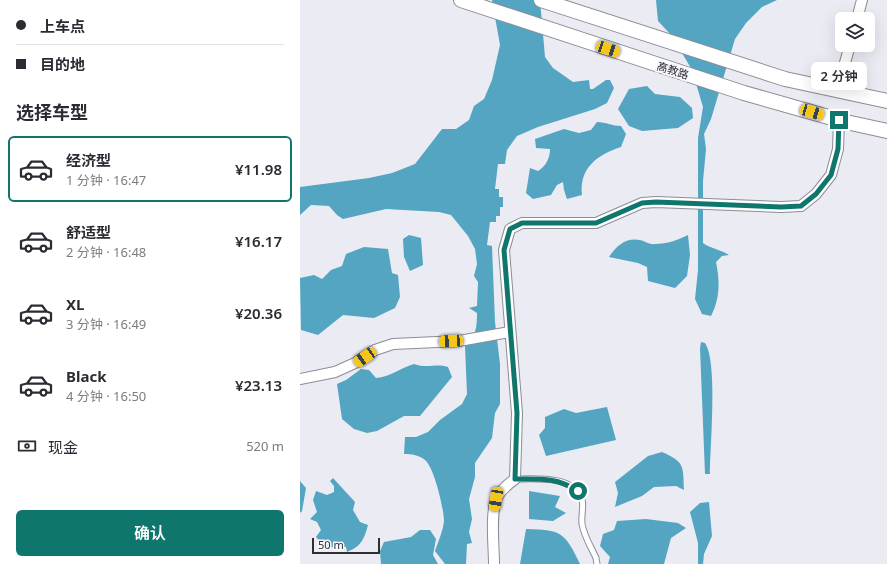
<!DOCTYPE html>
<html lang="zh">
<meta charset="utf-8">
<style>
body{margin:0;font-family:"Noto Sans","Noto Sans SC",sans-serif;background:#f7f7f7;color:#2b2b33;height:100vh;display:flex;flex-direction:column;font-size:15px;white-space:nowrap}
*{box-sizing:border-box;margin:0}
p{font-size:13px;color:#7c7c81}
.icon{flex:none;width:22px;height:22px;fill:none;stroke:currentColor;stroke-width:2;stroke-linecap:round;stroke-linejoin:round}
.map{position:relative;flex:1;overflow:hidden}
.details{display:flex;flex-direction:column;background:#fff;width:300px}
.details>*{flex:none}
.hud{display:grid;align-content:center;height:88px;padding:0 16px;background:#fff}
.fabs{position:absolute;left:535px;top:12px;display:grid;gap:8px}
.fabs a{display:grid;place-items:center;width:40px;height:40px;border-radius:6px;background:#fff;box-shadow:0 4px 16px #0002;font-size:20px}
.scale{position:absolute;left:12px;bottom:10px;width:68px;box-sizing:border-box;padding-left:4px;border:2px solid #2f2f32;border-top:0;font-size:11px;line-height:14px;white-space:nowrap;color:#2f2f32;-webkit-text-stroke:3px #f8f8fe;paint-order:stroke}
.end{position:absolute;width:18px;height:18px;margin:-9px;border:5px solid #0f766e;background:#fff;box-shadow:0 0 0 2px #fff}
.from{border-radius:50%}
.bubble{position:absolute;height:28px;border-radius:6px;background:#fff;box-shadow:0 4px 16px #0002;font-size:13px;font-weight:600;line-height:28px;text-align:center}
.car{position:absolute;width:12px;height:24px;margin:-12px -6px;border-radius:5px;box-shadow:0 0 3px 1px #0007;background:linear-gradient(#f5c518 24%,#345 0 40%,#f5c518 0 76%,#345 0 86%,#f5c518 0)}
.hud b{display:flex;align-items:center;gap:14px;height:38px;font-size:15px}
.hud b+b{border-top:1px solid #e1e1e2}
.hud i{width:10px;height:10px;background:#2b2b33}
ul{padding:0;list-style:none}
li{display:flex;align-items:center;gap:12px;height:66px;margin:0 8px 6px;padding:0 8px;border:2px solid transparent;border-radius:6px}
li div{flex:1}
li b{display:block;font-size:15px}
li em{font-style:normal;font-weight:600}
li.current{border-color:#0f766e}
li>.icon{width:36px;height:36px;stroke-width:1.5}
h2{padding:0 16px;font-size:18px;line-height:48px}
.pay{display:flex;align-items:center;gap:10px;height:44px;padding:0 16px;font-size:15px}
.pay p{margin-inline-start:auto}
.primary-button{display:flex;gap:8px;margin-top:auto;padding:8px 16px}
.primary-button a{flex:1;height:46px;border-radius:6px;background:#0f766e;color:#fff;font-size:16px;font-weight:600;line-height:46px;text-align:center}
main{display:flex;flex:1;min-height:0}
.map>svg:first-child{display:block}
</style>
<main>
<section class="details">
<div class="hud">
<b><i class="from"></i>上车点</b>
<b><i></i>目的地</b>
</div>
<h2>选择车型</h2>
<ul>
<li class="current"><svg class="icon" aria-label="car" viewBox="0 0 24 24"><path d="M5 17H2v-5l4-1 3-4h7l3 4 3 1v5h-3M9 17h6M6 11h13"/><circle cx="7" cy="17" r="2"/><circle cx="17" cy="17" r="2"/></svg><div><b>经济型</b><p>1 分钟 · 16:47</p></div><em>¥11.98</em></li>
<li><svg class="icon" aria-label="car" viewBox="0 0 24 24"><path d="M5 17H2v-5l4-1 3-4h7l3 4 3 1v5h-3M9 17h6M6 11h13"/><circle cx="7" cy="17" r="2"/><circle cx="17" cy="17" r="2"/></svg><div><b>舒适型</b><p>2 分钟 · 16:48</p></div><em>¥16.17</em></li>
<li><svg class="icon" aria-label="car" viewBox="0 0 24 24"><path d="M5 17H2v-5l4-1 3-4h7l3 4 3 1v5h-3M9 17h6M6 11h13"/><circle cx="7" cy="17" r="2"/><circle cx="17" cy="17" r="2"/></svg><div><b>XL</b><p>3 分钟 · 16:49</p></div><em>¥20.36</em></li>
<li><svg class="icon" aria-label="car" viewBox="0 0 24 24"><path d="M5 17H2v-5l4-1 3-4h7l3 4 3 1v5h-3M9 17h6M6 11h13"/><circle cx="7" cy="17" r="2"/><circle cx="17" cy="17" r="2"/></svg><div><b>Black</b><p>4 分钟 · 16:50</p></div><em>¥23.13</em></li>
</ul>
<div class="pay"><svg class="icon" aria-label="cash" viewBox="0 0 24 24"><path d="M3 7h18v10H3z"/><circle cx="12" cy="12" r="2"/></svg>现金<p>520 m</p></div>
<div class="primary-button"><a>确认</a></div>
</section>
<div class="map">
<svg width="587" height="564" viewBox="0 0 587 564">
<rect width="100%" height="100%" fill="#ebebf4"/>
<g fill="#53a5c1">
<path d="M192 0H240L245 57 253 68 273 82 289 80 290 89H293L306 80H310L314 88 307 103 295 109 238 127 217 136 207 150 205 164H198L195 189H199V197H203V207H200V216H196V222H190L187 245 192 246 195 322 200 364V404L195 413 192 438 175 463V477L169 499 172 519 169 532 172 543 167 544 166 564H145L135 551C138 542 143 531 144 521 144 509 134 467 125 460 119 455 112 454 104 454L105 437H116L128 432 140 420 162 404 167 394 165 346C176 337 177 327 177 313L169 308 177 306 178 282 174 276 177 264 175 249 168 236 151 215 139 212 86 209 43 219 37 215 29 206 11 205 0 215V187L69 178 92 173 115 164 142 129H156L169 120 174 106 184 99 192 80 200 45Z"/>
<path d="M356 0H477L462 7 446 23 435 39 411 119 404 134 406 149 403 181V243C411 249 420 249 429 255L422 256 416 262C420 281 420 299 411 316L402 314 395 299 398 270V138L403 107 392 70 372 36 358 21Z"/>
<polygon points="347,86 355,94 380,97 392,108 393,118 378,128 342,131 329,126 318,109 329,89"/>
<path d="M297 122C306 122 312 126 321 126L326 134 321 147C297 155 279 168 282 195L267 199 264 190 263 182 257 185 251 195 233 199 226 193 230 168 238 171C246 166 250 158 250 149L236 148 235 139 264 129 279 133 291 130Z"/>
<polygon points="109,235 121,238 123,265 110,271 104,257 103,239"/>
<path d="M388 235 390 255 387 276 375 288 348 281 347 267 338 263 309 257C316 246 326 237 340 240 345 241 350 245 355 244 367 244 378 240 388 235Z"/>
<polygon points="64,247 88,249 92,273 98,275 100,297 95,308 74,318 43,315 18,335 1,330 0,278 14,275 22,279 31,270 42,266 46,254"/>
<path d="M401 342 405 343C418 362 410 447 410 474H405L400 348Z"/>
<path d="M114 364C128 369 135 363 148 367L152 377 120 416H104L77 431 67 433 54 429 42 419 37 384 46 380 61 369 69 370 76 378C90 377 100 368 114 364Z"/>
<polygon points="307,407 316,440 246,456 239,435 245,428 245,417 264,409 276,413"/>
<path d="M362 452C385 462 383 466 384 490L376 486 354 487 342 496 315 507 318 493 315 482 348 456Z"/>
<path d="M33 478 55 502 53 510 60 522 68 525C64 539 62 546 47 552L46 547C31 548 25 548 16 537L21 530 17 522 10 519 17 512 13 500 16 491 27 495 34 492V486L30 481Z"/>
<polygon points="0,481 6,488 2,511 0,513"/>
<polygon points="229,491 260,496 255,507 266,513 253,521 229,519"/>
<polygon points="409,502 412,536 404,554 403,564 398,564 398,543 390,512 400,503"/>
<polygon points="346,519 378,523 386,528 371,538 364,564 308,564 310,557 300,546 303,534 314,530 317,521"/>
<path d="M226 529C261 530 264 531 280 564H220Z"/>
<polygon points="120,530 130,530 136,539 133,555 138,564 81,564 80,551 84,542 111,537"/>
</g>
<g fill="none" stroke-linecap="round" stroke-linejoin="round">
<defs>
<path id="service" d="M215 479C234 479 274 475 282 499 284 507 281 515 282 524 284 536 291 547 296 558L297 564"/>
<g id="minor">
<polyline points="557,19 562,0"/>
<polyline points="537,91 550,45"/>
<polyline points="0,379 35,372 55,363 75,350 93,344 159,341 210,332"/>
<path d="M194 564C194 547 190 512 197 497 202 489 208 484 215 479L217 413 204 250 210 229 222 223H296L342 203 356 202 481 207 501 206 516 194 531 175 538 149 539 120"/>
</g>
<g id="secondary">
<polyline points="161,0 444,93 546,122 587,131"/>
<polyline points="241,0 485,79 587,101"/>
</g>
</defs>
<use href="#service" stroke="#8c8c95" stroke-width="7"/>
<use href="#minor" stroke="#8c8c95" stroke-width="12"/>
<use href="#secondary" stroke="#8c8c95" stroke-width="16"/>
<use href="#service" stroke="#fff" stroke-width="5"/>
<use href="#minor" stroke="#fff" stroke-width="10"/>
<use href="#secondary" stroke="#fff" stroke-width="14"/>
</g>
<g fill="none" stroke-linecap="round" stroke-linejoin="round">
<path stroke="#0f766e" stroke-width="5" d="M278 491C256 477 240 479 215 479L217 413 204 250 210 229 222 223H296L342 203 356 202 481 207 501 206 516 194 531 175 538 149 539 120"/>
</g>
<g text-anchor="middle" dominant-baseline="central" stroke-width="4" stroke-linejoin="round" paint-order="stroke">
<g font-size="11" fill="#2f2f32" stroke="#f8f8fe">
<text transform="translate(373 70) rotate(18)">高教路</text>
</g>
</g>
</svg>
<div class="fabs">
<a><svg class="icon" aria-label="layers" viewBox="0 0 24 24"><path d="M12 4l9 5-9 5-9-5zM3 14l9 5 9-5"/></svg></a>
</div>
<div class="scale">50 m</div>
<i class="end from" style="left:278px;top:491px"></i>
<i class="end" style="left:539px;top:120px"></i>
<div class="bubble" style="left:511px;top:62px;width:56px">2 分钟</div>
<i class="car" style="left:308px;top:49px;rotate:108deg"></i>
<i class="car" style="left:512px;top:112px;rotate:106deg"></i>
<i class="car" style="left:151px;top:341px;rotate:267deg"></i>
<i class="car" style="left:65px;top:357px;rotate:236deg"></i>
<i class="car" style="left:196px;top:499px;rotate:189deg"></i>
</div>
</main>
